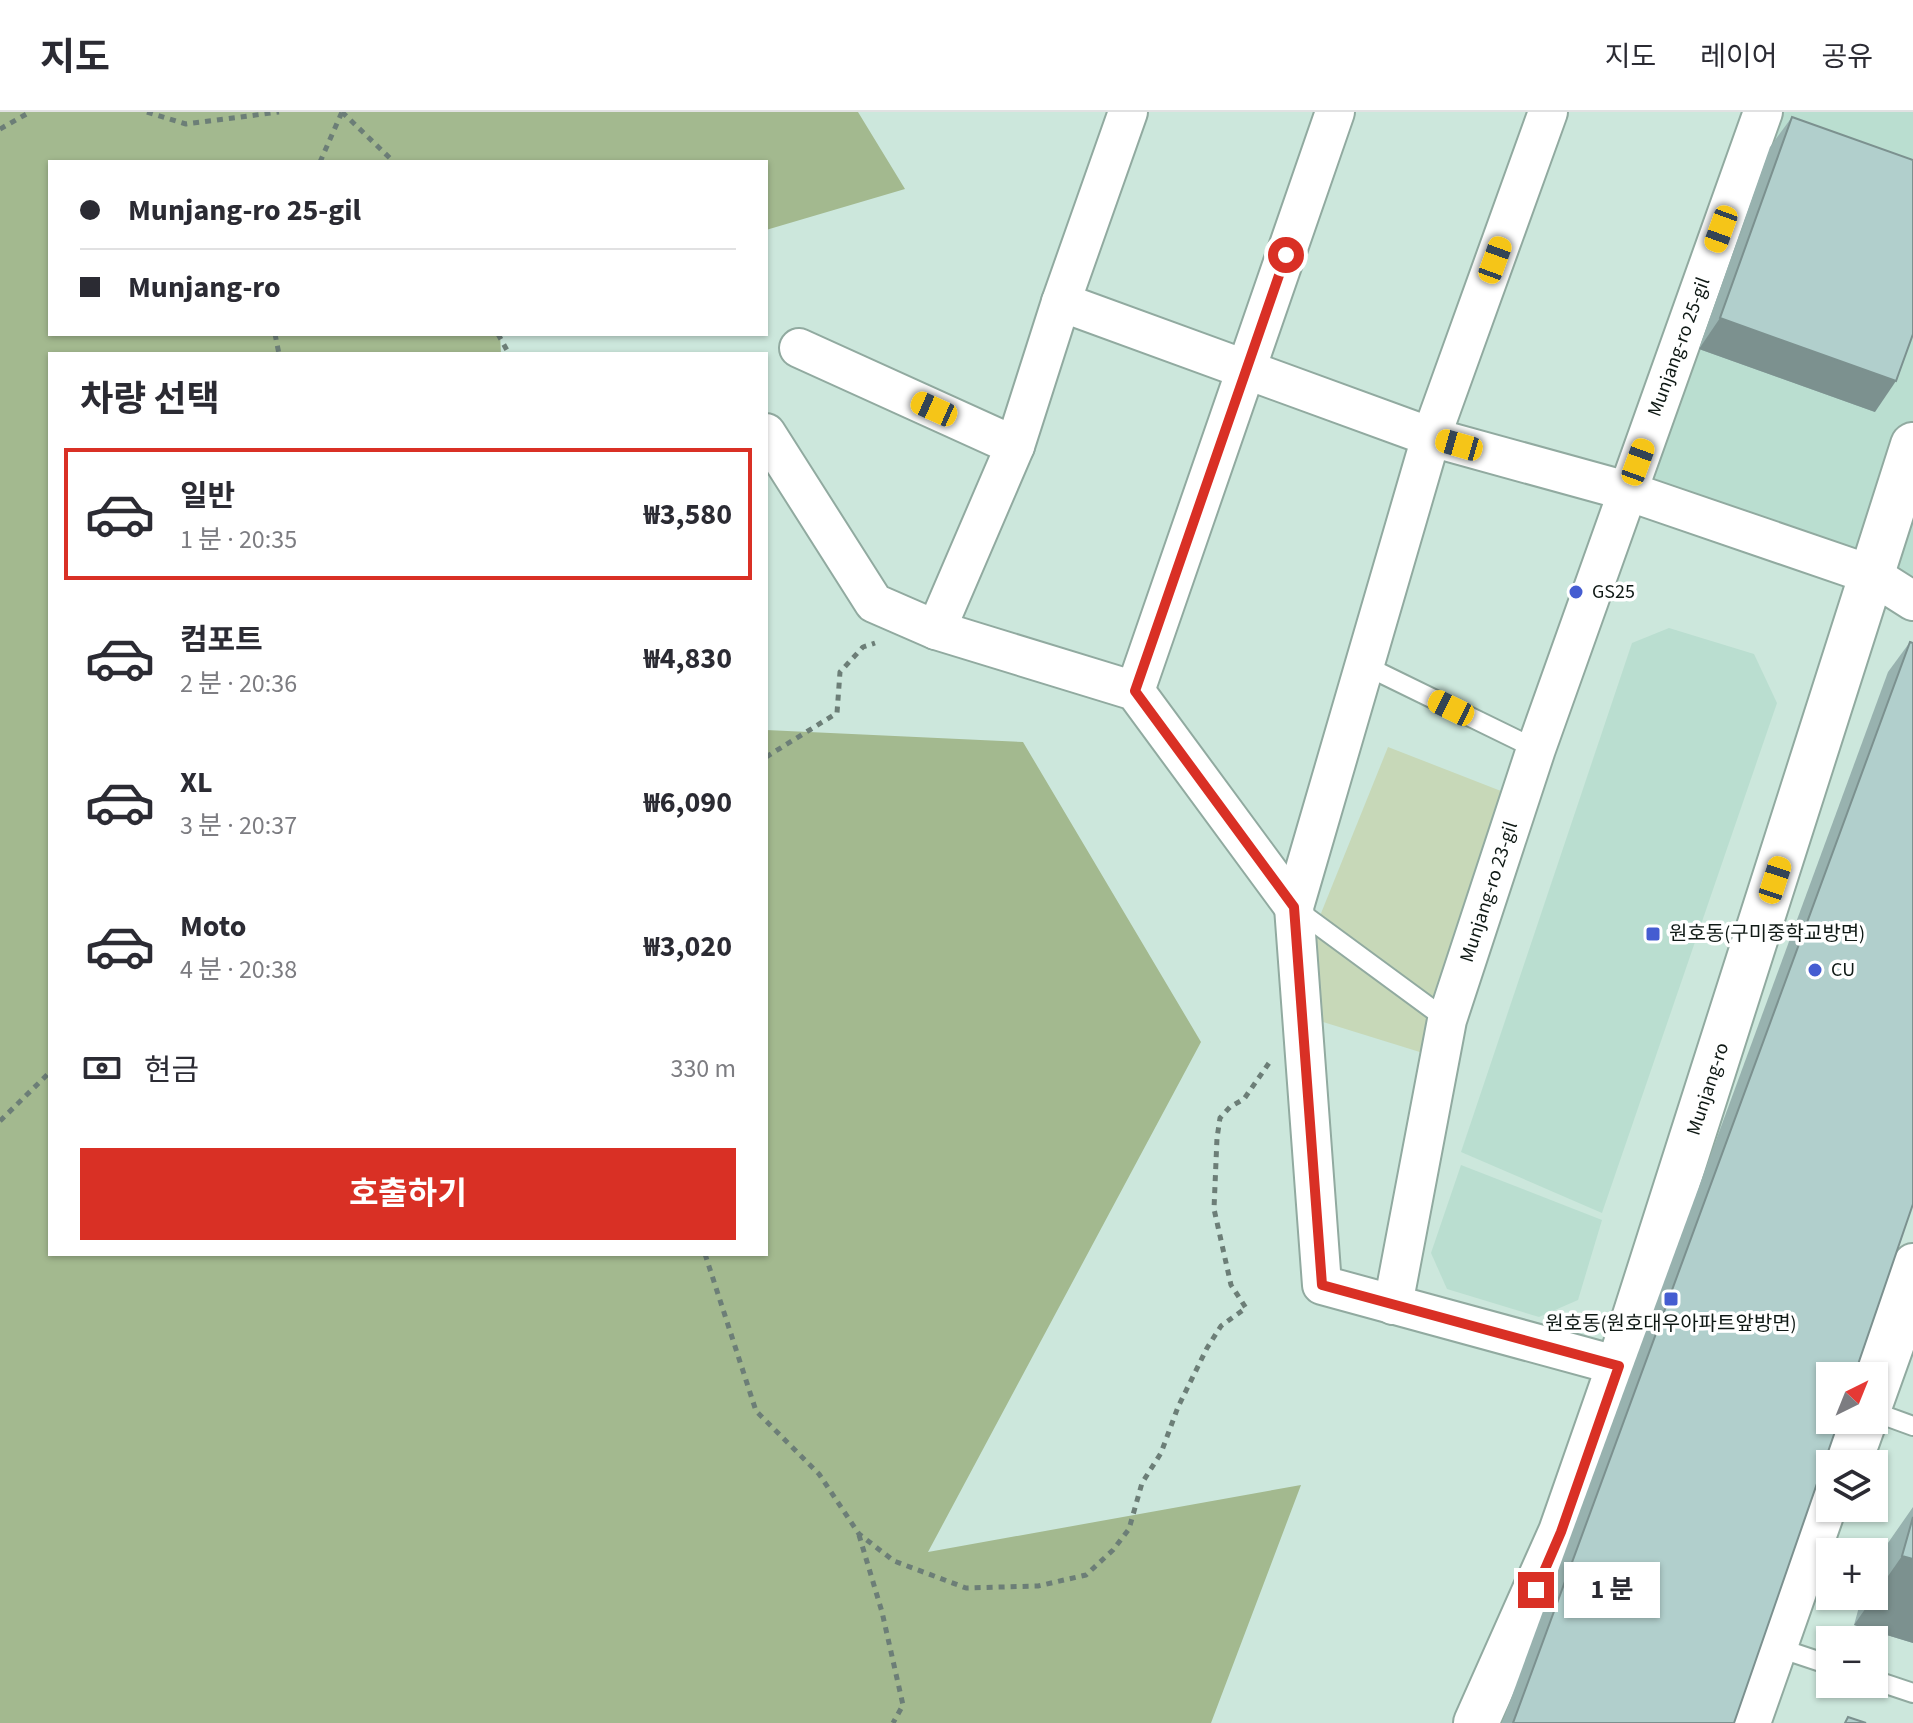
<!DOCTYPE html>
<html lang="ko">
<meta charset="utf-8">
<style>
body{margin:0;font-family:"Source Sans 3","Noto Sans KR",sans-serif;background:#f7f7f7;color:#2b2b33;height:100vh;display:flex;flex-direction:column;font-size:30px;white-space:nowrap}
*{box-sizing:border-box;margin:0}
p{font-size:26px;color:#7c7c81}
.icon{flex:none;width:44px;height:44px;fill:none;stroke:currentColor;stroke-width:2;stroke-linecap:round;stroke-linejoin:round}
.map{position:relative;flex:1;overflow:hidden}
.sheet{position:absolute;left:48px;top:240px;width:720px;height:904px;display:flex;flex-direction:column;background:#fff;border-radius:0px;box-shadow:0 2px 6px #0004}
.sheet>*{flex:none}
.hud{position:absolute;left:48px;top:48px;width:720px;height:176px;border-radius:0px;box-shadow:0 2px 6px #0004;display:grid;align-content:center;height:176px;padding:0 32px;background:#fff}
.needle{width:52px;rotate:43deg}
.buttons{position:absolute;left:1816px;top:1250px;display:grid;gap:16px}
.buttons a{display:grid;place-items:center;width:72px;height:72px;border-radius:0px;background:#fff;box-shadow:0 2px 6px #0004;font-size:40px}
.end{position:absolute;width:36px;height:36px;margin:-18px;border:10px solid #d93025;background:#fff;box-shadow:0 0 0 4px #fff}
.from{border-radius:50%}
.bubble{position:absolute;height:56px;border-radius:0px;background:#fff;box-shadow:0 2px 6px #0004;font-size:26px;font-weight:700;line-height:56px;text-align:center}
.car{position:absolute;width:24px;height:48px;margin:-24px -12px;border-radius:10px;box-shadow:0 0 6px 2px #0007;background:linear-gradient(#f5c518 24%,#345 0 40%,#f5c518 0 76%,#345 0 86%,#f5c518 0)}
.hud b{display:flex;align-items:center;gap:28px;height:76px;font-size:30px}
.hud b+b{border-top:2px solid #e1e1e2}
.hud i{width:20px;height:20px;background:#2b2b33}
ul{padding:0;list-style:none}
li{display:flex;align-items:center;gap:24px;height:132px;margin:0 16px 12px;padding:0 16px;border:4px solid transparent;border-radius:0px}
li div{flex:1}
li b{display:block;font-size:30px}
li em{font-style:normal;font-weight:700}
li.current{border-color:#d93025}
li>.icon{width:72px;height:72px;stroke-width:1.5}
h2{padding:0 32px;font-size:36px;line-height:96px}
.pay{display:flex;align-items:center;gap:20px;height:88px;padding:0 32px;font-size:30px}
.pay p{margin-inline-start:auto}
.button{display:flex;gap:16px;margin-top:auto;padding:16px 32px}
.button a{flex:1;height:92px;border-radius:0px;background:#d93025;color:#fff;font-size:32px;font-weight:700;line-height:92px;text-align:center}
header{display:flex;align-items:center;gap:48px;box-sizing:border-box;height:112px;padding:0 40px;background:#fff;border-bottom:2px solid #e1e1e2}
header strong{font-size:38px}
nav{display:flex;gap:44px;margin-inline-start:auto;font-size:28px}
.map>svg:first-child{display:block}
</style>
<header>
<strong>지도</strong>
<nav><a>지도</a><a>레이어</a><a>공유</a></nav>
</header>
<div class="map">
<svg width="1913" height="1611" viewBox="0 0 1913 1611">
<rect width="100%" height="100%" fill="#cce7dc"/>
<g fill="#baded0">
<polygon points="1763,0 1913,0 1913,488 1627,379"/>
<polygon points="1669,516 1754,542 1777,591 1602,1101 1461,1040 1632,531"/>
<polygon points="1461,1053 1602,1108 1578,1188 1539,1205 1447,1177 1431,1141"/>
</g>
<polygon fill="#c7d8b8" points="1388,635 1532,691 1452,950 1307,905 1301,851"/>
<polygon fill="#a3b98f" points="0,0 858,0 905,77 766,118 766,50 50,50 50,222 500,222 501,242 50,242 50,1142 766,1142 766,618 1023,630 1201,930 928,1440 1301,1373 1211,1611 0,1611"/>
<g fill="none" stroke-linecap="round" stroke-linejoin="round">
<defs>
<g id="service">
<polyline points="1366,554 1536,637"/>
<polyline points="1296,797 1447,908"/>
<polyline points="1880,1302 1913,1314"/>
<polyline points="1869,1334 1913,1211"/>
<polyline points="1794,1541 1830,1553"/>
<polyline points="1874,1568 1913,1581"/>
</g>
<g id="minor">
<polyline points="1128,0 1061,190 1431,325 1627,379 1872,463 1913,489"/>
<polyline points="1548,0 1431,325 1294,795 1322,1173 1619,1254"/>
<polyline points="799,236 1015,334"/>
<polyline points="766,321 874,491 936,518 1135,579 1294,795"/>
<polyline points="936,518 1015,334 1061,190"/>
<polyline points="1135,579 1335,0"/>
<polyline points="1393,1193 1447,908 1536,637 1763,0"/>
<polyline points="1873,1264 1913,1151"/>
<polyline points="1842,1352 1858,1308"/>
<polyline points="1751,1611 1830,1386"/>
</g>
<polyline id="tertiary" points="1476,1611 1561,1420 1619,1254 1913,333"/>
</defs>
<use href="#service" stroke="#91aaa0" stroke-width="22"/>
<use href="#minor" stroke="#91aaa0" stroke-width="42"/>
<use href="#tertiary" stroke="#91aaa0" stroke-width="48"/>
<g stroke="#6c7e77" stroke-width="5" stroke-dasharray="6 6" stroke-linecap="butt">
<polyline points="147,0 186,12 279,0"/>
<polyline points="342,0 394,50"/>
<polyline points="0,17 30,0"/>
<polyline points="320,50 342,0"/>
<polyline points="275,222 279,242"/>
<polyline points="498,222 509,242"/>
<polyline points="766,645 837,601 840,560 863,535 875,531"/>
<polyline points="0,1009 50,960"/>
<polyline points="705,1142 756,1299 819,1362 859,1422 894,1449 966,1476 1038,1474 1086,1463 1113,1438 1129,1417 1142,1371 1161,1341 1178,1295 1207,1236 1221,1214 1246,1196 1231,1173 1214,1097 1217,1026 1220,1006 1230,995 1244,987 1269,951"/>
<polyline points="859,1423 882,1500 903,1593 893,1611"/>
</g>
<use href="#service" stroke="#fff" stroke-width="18"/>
<use href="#minor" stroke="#fff" stroke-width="38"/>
<use href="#tertiary" stroke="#fff" stroke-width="44"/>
</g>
<g fill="#98b2af">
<polygon points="1792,5 1875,300 1699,237 1770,35"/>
<polygon points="1910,530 1734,1611 1502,1611 1888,560"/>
<polygon points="1913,1395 1913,1531 1854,1513 1862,1484 1874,1484 1874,1451"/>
</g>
<g fill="#7c918f">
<polygon points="1720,206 1896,269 1875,300 1699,237"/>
<polygon points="1902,1444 1913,1447 1913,1531 1854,1513"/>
</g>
<g fill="#b1cfcc" stroke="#7c918f" stroke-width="2">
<polygon points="1792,5 1913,48 1913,222 1896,269 1720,206"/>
<polygon points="1910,530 1913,531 1913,1092 1854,1264 1830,1264 1830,1308 1839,1308 1734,1611 1513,1611"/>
<polygon points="1913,1405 1913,1447 1902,1444"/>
<polygon points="1848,1605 1866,1611 1845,1611"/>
</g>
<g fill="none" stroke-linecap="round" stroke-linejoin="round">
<polyline stroke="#d93025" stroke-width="10" points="1286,143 1135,579 1294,795 1322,1173 1619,1254 1561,1420 1536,1478"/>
</g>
<g fill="#455dd1" stroke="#fff" stroke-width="3">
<circle cx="1576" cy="480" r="8"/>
<rect x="1645" y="814" width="16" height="16" rx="4"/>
<circle cx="1815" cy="858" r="8"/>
<rect x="1663" y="1179" width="16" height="16" rx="4"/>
</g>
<g text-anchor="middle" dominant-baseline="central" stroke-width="7" stroke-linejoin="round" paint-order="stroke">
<g font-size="20" fill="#0f1915" stroke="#fff">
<text transform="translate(1679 235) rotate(-70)">Munjang-ro 25-gil</text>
<text transform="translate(1489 780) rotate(-72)">Munjang-ro 23-gil</text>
<text transform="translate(1708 977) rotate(-72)">Munjang-ro</text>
</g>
<g font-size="20" fill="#0f1915" stroke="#fff" text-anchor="start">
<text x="1592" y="480">GS25</text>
<text x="1669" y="822">원호동(구미중학교방면)</text>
<text x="1831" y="858">CU</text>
<text x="1671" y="1212" text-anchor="middle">원호동(원호대우아파트앞방면)</text>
</g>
</g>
</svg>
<div class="buttons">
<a><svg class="needle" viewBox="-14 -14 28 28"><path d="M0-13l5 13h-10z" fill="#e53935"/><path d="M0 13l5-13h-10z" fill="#7c7c81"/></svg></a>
<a><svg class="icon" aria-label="layers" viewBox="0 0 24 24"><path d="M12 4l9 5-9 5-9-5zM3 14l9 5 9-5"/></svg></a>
<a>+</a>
<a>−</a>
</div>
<i class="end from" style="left:1286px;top:143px"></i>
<i class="end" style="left:1536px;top:1478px"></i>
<div class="bubble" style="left:1564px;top:1450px;width:96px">1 분</div>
<i class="car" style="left:1721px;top:117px;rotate:200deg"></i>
<i class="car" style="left:1495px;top:148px;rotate:20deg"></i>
<i class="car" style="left:934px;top:297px;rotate:294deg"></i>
<i class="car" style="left:1459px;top:333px;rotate:286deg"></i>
<i class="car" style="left:1638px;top:350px;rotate:20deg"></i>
<i class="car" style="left:1451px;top:596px;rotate:296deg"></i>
<i class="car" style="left:1775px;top:768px;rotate:18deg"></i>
<div class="hud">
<b><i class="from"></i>Munjang-ro 25-gil</b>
<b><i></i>Munjang-ro</b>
</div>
<section class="sheet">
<h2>차량 선택</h2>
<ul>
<li class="current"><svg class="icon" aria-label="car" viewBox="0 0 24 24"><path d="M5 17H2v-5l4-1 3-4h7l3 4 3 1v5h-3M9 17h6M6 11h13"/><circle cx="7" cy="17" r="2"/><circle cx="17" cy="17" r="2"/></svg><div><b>일반</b><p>1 분 · 20:35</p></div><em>₩3,580</em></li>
<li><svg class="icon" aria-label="car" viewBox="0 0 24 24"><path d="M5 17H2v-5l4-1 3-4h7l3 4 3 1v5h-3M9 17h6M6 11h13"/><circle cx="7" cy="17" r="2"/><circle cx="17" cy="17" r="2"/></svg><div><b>컴포트</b><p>2 분 · 20:36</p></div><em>₩4,830</em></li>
<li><svg class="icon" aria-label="car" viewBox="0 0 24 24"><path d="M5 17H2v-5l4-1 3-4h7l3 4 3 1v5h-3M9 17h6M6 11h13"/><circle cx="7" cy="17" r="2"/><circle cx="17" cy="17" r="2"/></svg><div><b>XL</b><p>3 분 · 20:37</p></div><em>₩6,090</em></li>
<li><svg class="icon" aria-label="car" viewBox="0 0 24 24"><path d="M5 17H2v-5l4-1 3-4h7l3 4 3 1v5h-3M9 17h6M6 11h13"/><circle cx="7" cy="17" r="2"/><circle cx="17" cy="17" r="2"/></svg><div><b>Moto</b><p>4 분 · 20:38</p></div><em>₩3,020</em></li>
</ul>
<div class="pay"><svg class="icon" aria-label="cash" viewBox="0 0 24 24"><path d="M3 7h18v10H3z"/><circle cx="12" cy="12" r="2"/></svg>현금<p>330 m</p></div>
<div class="button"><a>호출하기</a></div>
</section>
</div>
